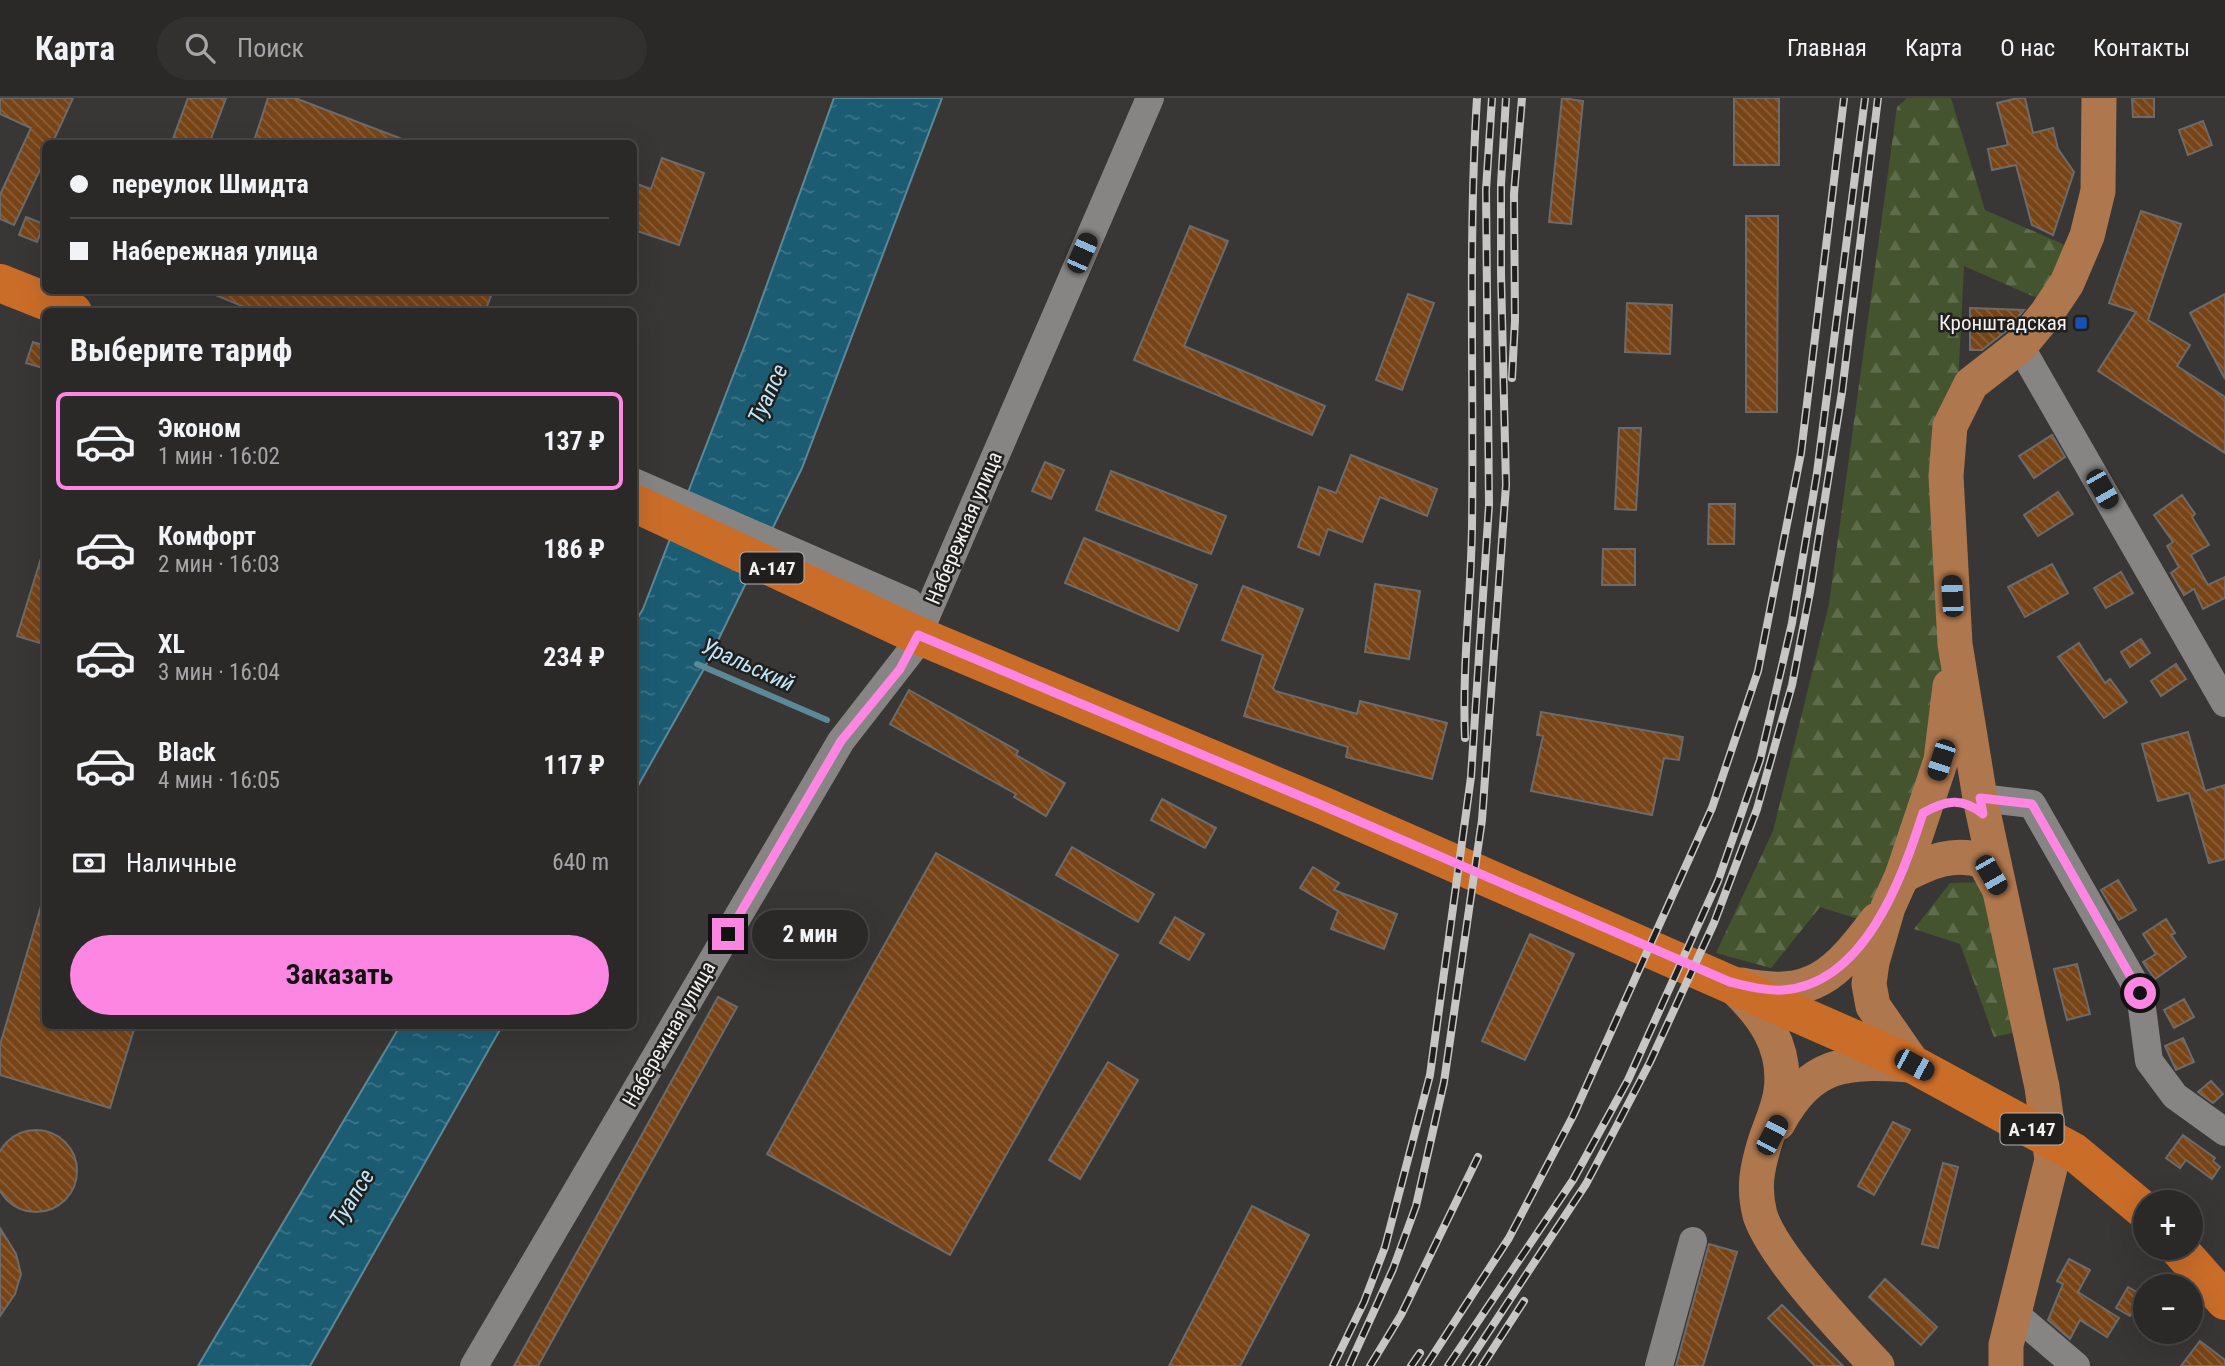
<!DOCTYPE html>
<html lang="ru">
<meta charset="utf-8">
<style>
body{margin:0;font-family:"Roboto Condensed",sans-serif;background:#333130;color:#f1f3f6;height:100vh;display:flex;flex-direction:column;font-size:26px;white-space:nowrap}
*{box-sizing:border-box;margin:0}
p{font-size:23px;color:#a6a6a8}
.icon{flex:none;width:38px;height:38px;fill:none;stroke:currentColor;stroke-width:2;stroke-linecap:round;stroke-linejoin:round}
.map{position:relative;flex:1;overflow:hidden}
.drawer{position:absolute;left:42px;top:210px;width:595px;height:721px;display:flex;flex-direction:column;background:#2b2928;border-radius:10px;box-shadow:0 7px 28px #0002,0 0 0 2px #474545}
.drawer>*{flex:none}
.guide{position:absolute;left:42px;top:42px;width:595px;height:154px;border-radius:10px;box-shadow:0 7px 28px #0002,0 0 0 2px #474545;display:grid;align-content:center;height:154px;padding:0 28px;background:#2b2928}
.fabs{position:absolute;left:2133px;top:1092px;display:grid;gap:14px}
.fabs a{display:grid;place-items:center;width:70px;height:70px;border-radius:50%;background:#2b2928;box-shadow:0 7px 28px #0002,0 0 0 2px #474545;font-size:35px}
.end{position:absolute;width:32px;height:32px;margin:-16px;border:9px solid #fd86e2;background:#111;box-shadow:0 0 0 4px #111}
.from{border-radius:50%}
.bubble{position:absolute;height:49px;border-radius:24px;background:#2b2928;box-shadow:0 7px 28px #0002,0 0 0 2px #474545;font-size:23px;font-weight:700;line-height:49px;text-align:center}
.car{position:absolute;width:21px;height:42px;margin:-21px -10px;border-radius:9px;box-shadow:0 0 5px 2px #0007;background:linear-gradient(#222 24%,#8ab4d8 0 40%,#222 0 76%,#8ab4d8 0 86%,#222 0)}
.guide b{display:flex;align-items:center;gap:24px;height:66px;font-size:26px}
.guide b+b{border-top:2px solid #474545}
.guide i{width:18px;height:18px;background:#f1f3f6}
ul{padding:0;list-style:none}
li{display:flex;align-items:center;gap:21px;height:98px;margin:0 14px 10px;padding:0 14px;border:4px solid transparent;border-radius:10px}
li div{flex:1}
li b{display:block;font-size:26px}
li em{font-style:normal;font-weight:700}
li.active{border-color:#fd86e2}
li>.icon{width:63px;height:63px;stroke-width:1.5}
h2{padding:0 28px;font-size:32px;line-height:84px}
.pay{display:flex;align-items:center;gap:18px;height:77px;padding:0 28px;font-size:26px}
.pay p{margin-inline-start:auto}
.primary-button{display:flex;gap:14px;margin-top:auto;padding:14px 28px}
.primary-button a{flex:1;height:80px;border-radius:42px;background:#fd86e2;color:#111;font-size:28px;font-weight:700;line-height:80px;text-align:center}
header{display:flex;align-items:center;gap:42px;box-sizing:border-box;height:98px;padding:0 35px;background:#2b2928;border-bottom:2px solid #474545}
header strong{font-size:33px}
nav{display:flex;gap:38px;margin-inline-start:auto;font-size:24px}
.search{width:490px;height:63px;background:#333130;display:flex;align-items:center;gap:18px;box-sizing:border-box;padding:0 24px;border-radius:38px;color:#a6a6a8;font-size:26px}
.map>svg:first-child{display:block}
</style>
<header>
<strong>Карта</strong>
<div class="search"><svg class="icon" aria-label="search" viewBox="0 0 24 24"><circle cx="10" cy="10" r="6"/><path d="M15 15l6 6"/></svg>Поиск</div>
<nav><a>Главная</a><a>Карта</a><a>О нас</a><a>Контакты</a></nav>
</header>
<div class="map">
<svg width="2225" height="1268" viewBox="0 0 2225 1268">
<defs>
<pattern id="forest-firs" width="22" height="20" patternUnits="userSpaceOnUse" patternTransform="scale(1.75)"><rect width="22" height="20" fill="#43542f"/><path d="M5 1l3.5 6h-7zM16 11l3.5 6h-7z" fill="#5f6d4d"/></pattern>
<pattern id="water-ripples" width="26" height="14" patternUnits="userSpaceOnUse" patternTransform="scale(1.75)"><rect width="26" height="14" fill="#1c5c73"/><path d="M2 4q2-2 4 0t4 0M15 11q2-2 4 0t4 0" fill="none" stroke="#3d7487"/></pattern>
<pattern id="building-back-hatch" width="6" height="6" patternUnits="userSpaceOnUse" patternTransform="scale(1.75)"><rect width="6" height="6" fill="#774417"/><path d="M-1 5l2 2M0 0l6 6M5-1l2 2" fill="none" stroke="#8b5f39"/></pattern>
</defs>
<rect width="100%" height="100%" fill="#393735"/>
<g fill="url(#forest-firs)">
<polygon points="1907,0 1951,0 1985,112 2072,150 2044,203 1964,168 1945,546 1933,663 1898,756 1861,822 1820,809 1771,870 1716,855 1773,733 1829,506 1897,9"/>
<polygon points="1987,784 2026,932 1994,939 1960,846 1914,831 1950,785"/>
</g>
<g fill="url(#water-ripples)" stroke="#5c8998" stroke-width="2">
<polygon points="834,0 942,0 802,370 705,569 634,695 634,526 643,511 748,239"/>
<polygon points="400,928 502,928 310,1268 198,1268"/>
</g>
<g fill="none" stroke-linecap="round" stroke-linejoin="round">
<polyline stroke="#5c8998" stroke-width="6" points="697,566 827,622"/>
</g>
<g fill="url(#building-back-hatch)" stroke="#6d6b69" stroke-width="2">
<polygon points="0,0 73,0 52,46 46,46 46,59 14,127 0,121 0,97 31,30 0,16"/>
<polygon points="188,0 226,0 209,46 171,46"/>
<polygon points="268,0 295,0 415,46 253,46"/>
<polygon points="1562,0 1583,3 1571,126 1549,124"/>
<rect x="1734" y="0" width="45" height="67"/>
<polygon points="2018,0 2025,0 2033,35 2053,30 2058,51 2074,74 2053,137 2032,127 2016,67 1992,72 1988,51 2008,47 1997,5"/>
<polygon points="2132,0 2154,0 2154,19 2133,19"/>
<polygon points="2203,23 2212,47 2188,57 2179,32"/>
<polygon points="662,60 704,75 679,147 634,132 634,85 651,91"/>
<polygon points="2141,113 2181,126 2148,222 2190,247 2177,268 2225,299 2225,355 2098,273 2136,214 2109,205"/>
<polygon points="1746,118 1778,118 1777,314 1746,314"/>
<polygon points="26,119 44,126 37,144 19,137"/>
<polygon points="1190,128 1228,143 1184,248 1325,308 1312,337 1134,262"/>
<polygon points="204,192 493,192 485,214 256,214"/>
<polygon points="1408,196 1434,205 1402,292 1376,282"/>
<polygon points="2225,196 2225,281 2190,215"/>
<polygon points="1627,205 1672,207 1670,256 1625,254"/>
<polygon points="1970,210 2024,212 2006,233 1982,252 1970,252"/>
<polygon points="33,244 46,248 46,271 26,265"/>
<polygon points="1619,330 1641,330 1636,412 1615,411"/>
<polygon points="2052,337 2065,359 2034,380 2019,358"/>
<polygon points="1351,357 1437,391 1427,418 1380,399 1362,444 1328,431 1319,457 1298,449 1319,389 1336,395"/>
<polygon points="1045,364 1064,372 1051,401 1032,393"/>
<polygon points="1111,373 1226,418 1211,456 1096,412"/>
<polygon points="2058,394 2073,416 2038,438 2024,417"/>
<polygon points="2182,397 2195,416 2192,419 2209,447 2191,457 2208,487 2225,479 2225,500 2203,511 2194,491 2184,497 2171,475 2179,469 2167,448 2173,444 2154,417"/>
<polygon points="1709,406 1735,406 1734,446 1708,446"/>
<polygon points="1084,440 1197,487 1178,533 1065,485"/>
<polygon points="1603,451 1635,451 1635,487 1602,487"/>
<polygon points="42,457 46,457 46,547 17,538"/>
<polygon points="2052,466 2068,495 2025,519 2008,489"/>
<polygon points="2121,474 2133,495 2106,510 2094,490"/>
<polygon points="1375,486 1420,493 1409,561 1365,554"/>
<polygon points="1243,488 1303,511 1273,590 1275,593 1357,616 1360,603 1447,625 1432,681 1346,659 1348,649 1244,618 1263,557 1222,542"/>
<polygon points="2141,541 2150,555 2130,569 2121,554"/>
<polygon points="2079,545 2105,585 2110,581 2127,604 2104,620 2058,559"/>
<polygon points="2176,566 2186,581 2161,598 2151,583"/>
<polygon points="909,592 1018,653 1016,657 1065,685 1046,718 1014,699 1016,696 890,626"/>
<polygon points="1541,614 1683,639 1679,662 1664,660 1652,717 1531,693 1543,638 1537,637"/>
<polygon points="2188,634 2205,693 2225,687 2225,761 2209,765 2189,695 2158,703 2142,646"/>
<polygon points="1162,701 1216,730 1205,750 1151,722"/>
<polygon points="1072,749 1154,796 1138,824 1056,777"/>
<polygon points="936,755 1118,857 950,1157 767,1056"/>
<polygon points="1313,769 1339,785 1334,792 1397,816 1384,851 1331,831 1338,813 1300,790"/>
<polygon points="2118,782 2136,812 2119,822 2101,792"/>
<polygon points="41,808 46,809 46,928 135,928 110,1010 0,977 0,947"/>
<polygon points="1175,819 1204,836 1189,862 1160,845"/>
<polygon points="2166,821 2175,835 2171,837 2186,859 2155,881 2143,864 2156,856 2143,836"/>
<polygon points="1530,836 1574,856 1525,962 1482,943"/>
<polygon points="2077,866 2090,916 2067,922 2054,871"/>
<polygon points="718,899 737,909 538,1268 514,1268"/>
<polygon points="2184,901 2194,919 2174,930 2164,912"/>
<polygon points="2183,940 2194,964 2176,972 2165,948"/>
<polygon points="1108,964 1138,982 1080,1081 1049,1062"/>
<polygon points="2211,983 2223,996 2213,1005 2198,994"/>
<polygon points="1893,1024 1910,1032 1874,1097 1858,1088"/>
<circle cx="36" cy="1073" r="41"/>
<polygon points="2183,1037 2215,1060 2213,1063 2220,1069 2212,1081 2186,1062 2180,1070 2166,1060"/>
<polygon points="1943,1065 1958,1069 1938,1150 1922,1146"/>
<polygon points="1252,1108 1309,1137 1240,1268 1169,1268"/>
<polygon points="0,1130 16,1156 21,1176 15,1196 0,1218"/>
<polygon points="1709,1146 1737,1154 1703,1268 1676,1268"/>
<polygon points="2069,1161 2090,1172 2078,1194 2119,1220 2107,1239 2080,1222 2070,1241 2048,1222 2063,1186 2057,1183"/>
<polygon points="1885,1181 1937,1229 1921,1247 1869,1199"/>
<polygon points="2128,1189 2142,1197 2130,1218 2116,1210"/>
<polygon points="1782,1207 1843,1268 1815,1268 1768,1220"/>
<polygon points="2200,1243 2225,1262 2225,1268 2181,1268"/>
</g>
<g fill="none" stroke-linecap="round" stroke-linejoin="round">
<g stroke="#878583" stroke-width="28">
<polyline points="2020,248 2225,605"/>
<polyline points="634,384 909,504"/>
<polyline points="1980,700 2032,706 2140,895 2149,963 2175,998 2225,1034"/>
<polyline points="2014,1215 2076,1268"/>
<polyline points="474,1268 841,643 911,553 1150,0"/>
<polyline points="1659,1268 1693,1143"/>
</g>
<g stroke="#af774d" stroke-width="35">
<path d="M1902 778C1929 764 1953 753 1984 763L1998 789"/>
<path d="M1732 887C1763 916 1787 948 1781 993 1779 1010 1770 1028 1765 1044 1757 1070 1753 1090 1760 1117 1773 1158 1846 1235 1877 1268"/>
<path d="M1741 887C1813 902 1836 876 1877 822"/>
<polyline points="1914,967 1873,908 1869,886 1872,864 1888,809 1902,778 1941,662 1950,588"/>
<path d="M1778 1025C1812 963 1846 963 1910 967"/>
<polyline points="2006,1268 2006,1247 2014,1215 2052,1062 2042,989 1980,700 1955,546 1946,378 1950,328 1971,286 2020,248 2047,215 2067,185 2087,138 2098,93 2099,0"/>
</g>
<g stroke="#ca6d29" stroke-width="38">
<polyline points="0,185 73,214"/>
<polyline points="634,405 910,534 1324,708 1914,967 2074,1054 2146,1114"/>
<polyline points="2178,1150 2225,1203"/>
</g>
<defs>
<g id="rail">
<polyline points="1512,280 1515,222 1514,96 1522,0"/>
<path d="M1465 640C1462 569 1471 499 1472 429 1474 285 1468 143 1477 0"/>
<polyline points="1333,1268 1364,1204 1385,1149 1430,977 1471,679 1489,407 1486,92 1492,0"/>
<polyline points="1349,1268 1393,1171 1416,1108 1444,984 1482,722 1506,387 1501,176 1501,87 1506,0"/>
<polyline points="1370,1268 1401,1217 1478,1059"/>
<polyline points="1411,1268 1420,1255"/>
<polyline points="1426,1268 1509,1140 1573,1018 1712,710 1758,573 1801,355 1844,0"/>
<polyline points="1448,1268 1573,1082 1628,982 1718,783 1760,662 1792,525 1817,375 1865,0"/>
<polyline points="1466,1268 1586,1086 1613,1035 1650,964 1714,825 1757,711 1792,587 1810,494 1842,294 1878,0"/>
<polyline points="1482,1268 1524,1203"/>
</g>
</defs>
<use href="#rail" stroke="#c7c6c5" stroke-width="8"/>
<use href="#rail" stroke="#201f1e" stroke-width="5" stroke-dasharray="16" stroke-linecap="butt"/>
</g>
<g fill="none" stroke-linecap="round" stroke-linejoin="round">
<path stroke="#fd86e2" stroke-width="9" d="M728 836 841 643 900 571 918 537 1324 708 1730 884C1747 888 1765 893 1783 892 1865 886 1902 780 1923 715 1946 702 1962 699 1983 716L1980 700 2032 706 2140 895"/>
</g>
<rect fill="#1a4fb4" stroke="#201f1e" stroke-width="2.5" x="2074" y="218" width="14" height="14" rx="3.5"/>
<g text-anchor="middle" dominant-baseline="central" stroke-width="5" stroke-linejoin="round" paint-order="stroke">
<g fill="#201f1e" stroke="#b3b2b1" stroke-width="2">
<rect x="740.5" y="454.5" width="63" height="31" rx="5"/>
<rect x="2000.5" y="1015.5" width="63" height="31" rx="5"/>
</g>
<g font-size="19" font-weight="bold" fill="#f2f1f0">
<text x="772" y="470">А-147</text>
<text x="2032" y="1031">А-147</text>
</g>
<g font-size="21" fill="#f2f1f0" stroke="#201f1e" text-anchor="end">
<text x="2067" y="225">Кронштадская</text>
</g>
<g font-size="21" fill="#f2f1f0" stroke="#201f1e">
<text transform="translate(964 430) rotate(-67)">Набережная улица</text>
<text transform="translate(669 936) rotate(-60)">Набережная улица</text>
</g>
<g font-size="23" font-style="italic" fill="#bfe8f9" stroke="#201f1e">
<text transform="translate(768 296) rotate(-65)">Туапсе</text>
<text transform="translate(748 567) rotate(24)">Уральский</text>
<text transform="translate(352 1100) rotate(-58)">Туапсе</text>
</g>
</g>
</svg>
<div class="fabs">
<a>+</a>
<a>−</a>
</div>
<i class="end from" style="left:2140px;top:895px"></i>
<i class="end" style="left:728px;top:836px"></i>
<div class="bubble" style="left:752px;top:812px;width:116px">2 мин</div>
<i class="car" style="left:1082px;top:155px;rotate:24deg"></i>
<i class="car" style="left:2102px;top:391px;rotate:150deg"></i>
<i class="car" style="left:1952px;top:498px;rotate:357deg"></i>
<i class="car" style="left:1941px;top:662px;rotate:198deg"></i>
<i class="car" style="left:1991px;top:777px;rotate:150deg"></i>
<i class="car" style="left:1914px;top:967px;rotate:118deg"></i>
<i class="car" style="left:1772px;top:1037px;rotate:28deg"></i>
<div class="guide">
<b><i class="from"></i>переулок Шмидта</b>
<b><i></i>Набережная улица</b>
</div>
<section class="drawer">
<h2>Выберите тариф</h2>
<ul>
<li class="active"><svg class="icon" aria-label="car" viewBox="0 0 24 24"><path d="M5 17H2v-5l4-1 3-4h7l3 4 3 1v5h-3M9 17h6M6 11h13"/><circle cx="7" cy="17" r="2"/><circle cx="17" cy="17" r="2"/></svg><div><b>Эконом</b><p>1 мин · 16:02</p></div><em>137 ₽</em></li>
<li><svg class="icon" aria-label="car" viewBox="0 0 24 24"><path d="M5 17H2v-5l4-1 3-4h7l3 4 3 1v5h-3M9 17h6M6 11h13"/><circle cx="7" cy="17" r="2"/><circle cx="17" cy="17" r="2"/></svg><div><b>Комфорт</b><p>2 мин · 16:03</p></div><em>186 ₽</em></li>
<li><svg class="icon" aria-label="car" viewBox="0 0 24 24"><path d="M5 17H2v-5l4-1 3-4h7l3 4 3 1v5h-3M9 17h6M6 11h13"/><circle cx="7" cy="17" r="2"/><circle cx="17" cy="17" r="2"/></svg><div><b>XL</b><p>3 мин · 16:04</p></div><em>234 ₽</em></li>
<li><svg class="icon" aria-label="car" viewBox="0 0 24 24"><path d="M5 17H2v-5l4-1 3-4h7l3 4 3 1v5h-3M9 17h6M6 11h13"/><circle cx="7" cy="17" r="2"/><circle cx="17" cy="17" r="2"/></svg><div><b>Black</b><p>4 мин · 16:05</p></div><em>117 ₽</em></li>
</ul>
<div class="pay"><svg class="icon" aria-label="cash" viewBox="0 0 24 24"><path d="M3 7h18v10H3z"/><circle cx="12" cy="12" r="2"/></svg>Наличные<p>640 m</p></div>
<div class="primary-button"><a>Заказать</a></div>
</section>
</div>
